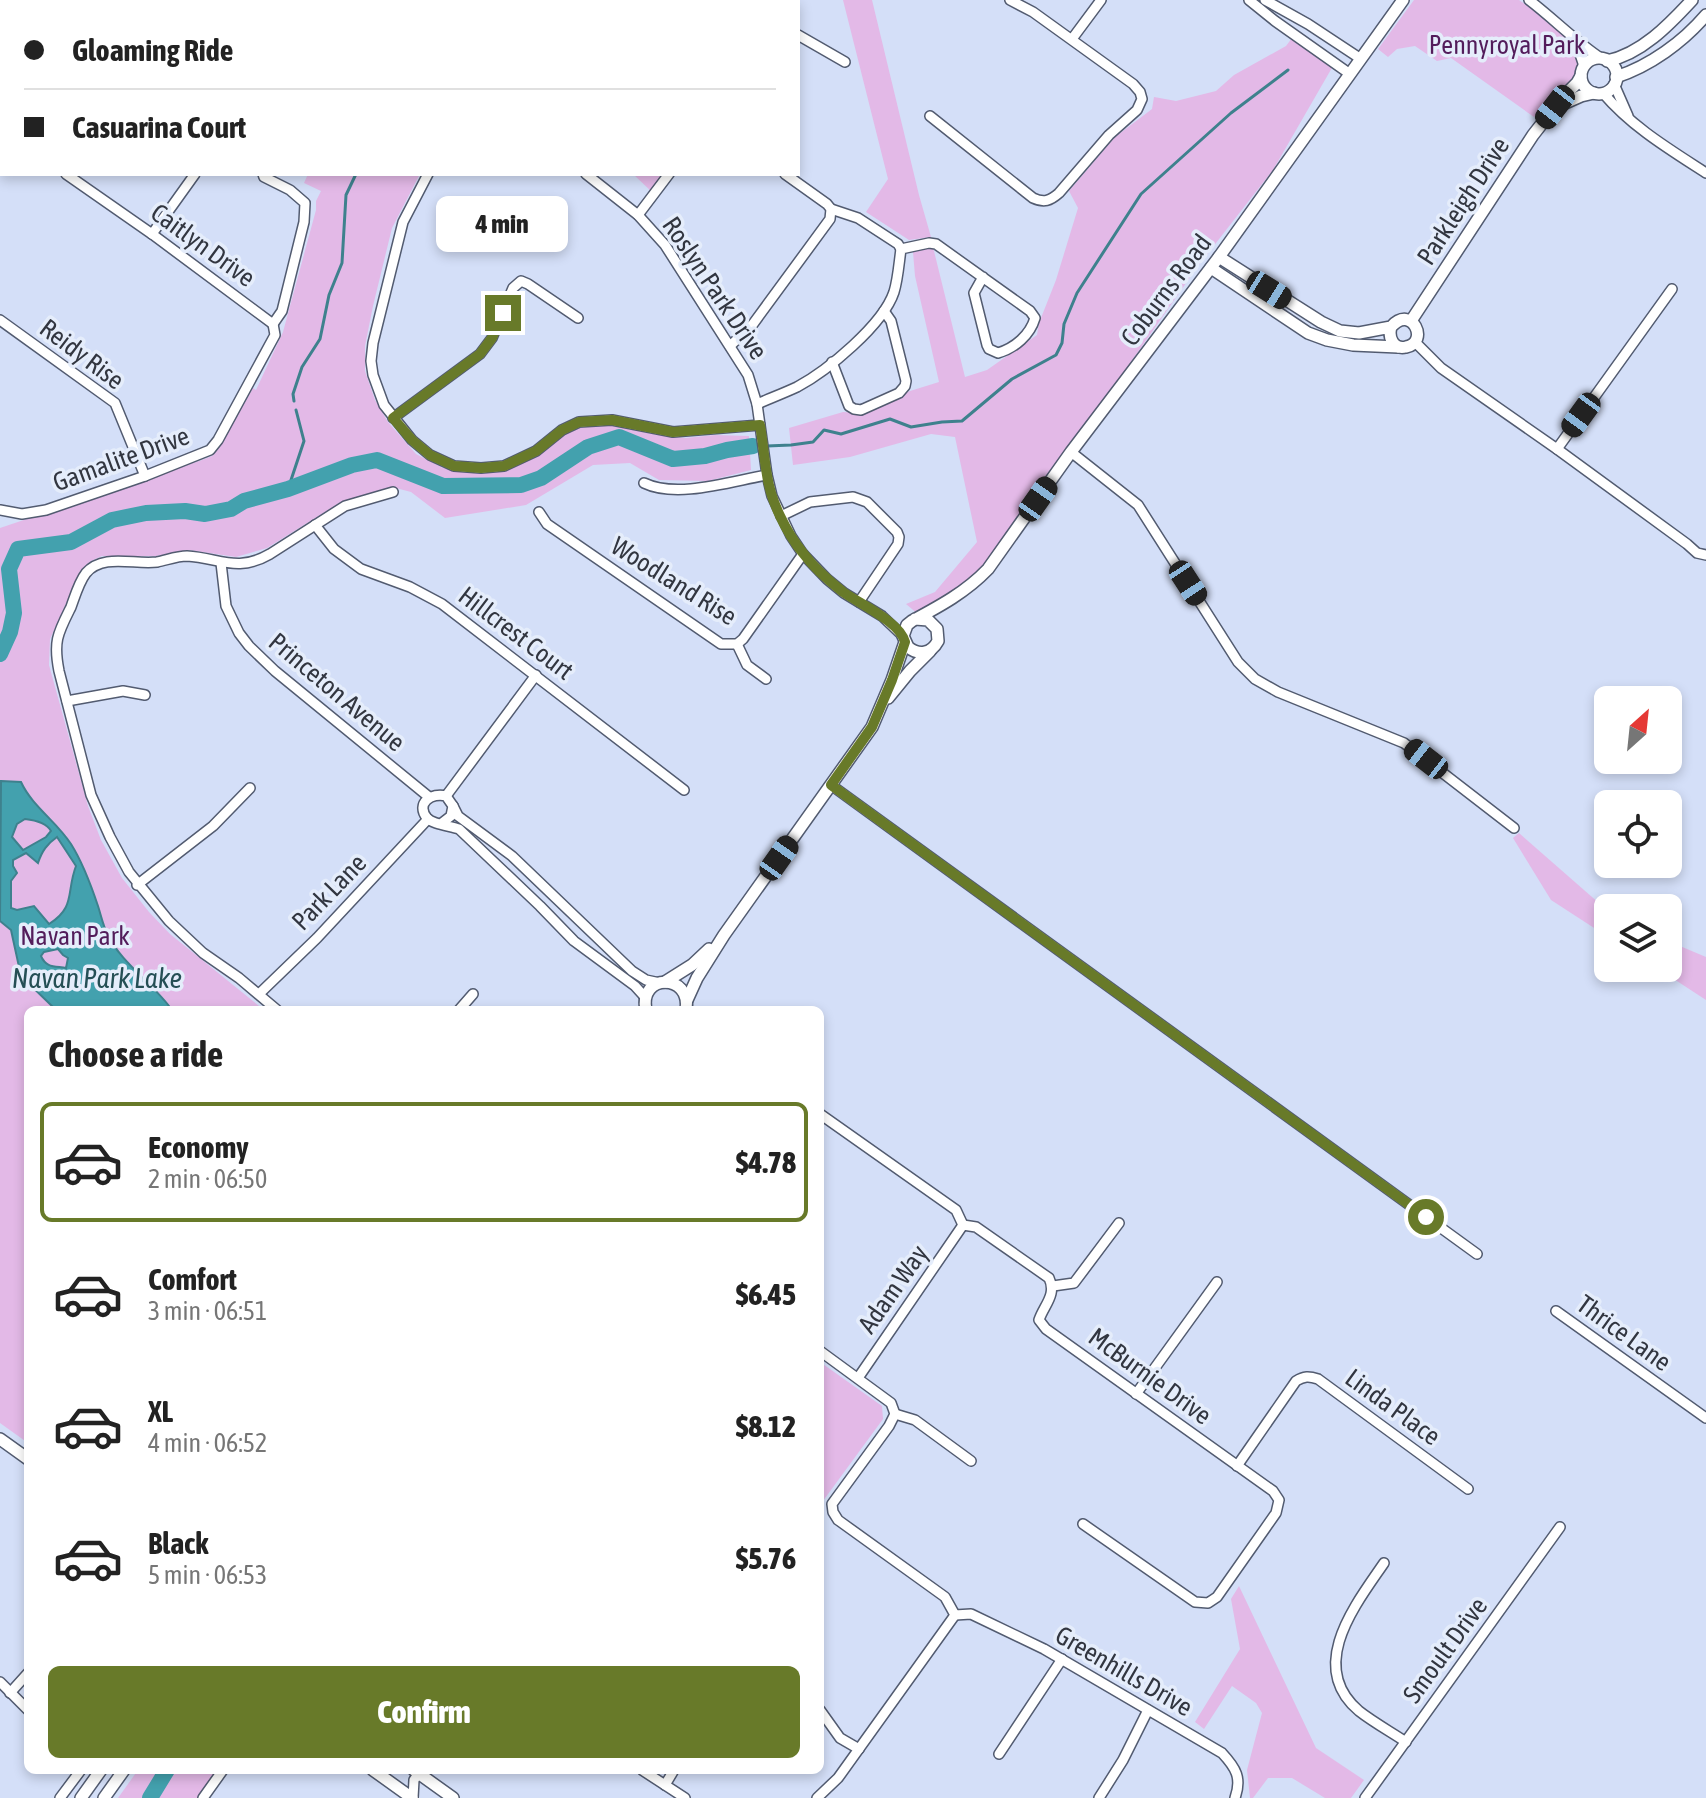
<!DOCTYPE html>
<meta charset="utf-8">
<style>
body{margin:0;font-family:"Asap Condensed",sans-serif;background:#f2f2f2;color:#222;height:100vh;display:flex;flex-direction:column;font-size:30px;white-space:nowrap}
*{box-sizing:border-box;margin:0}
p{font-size:26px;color:#767676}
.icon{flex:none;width:44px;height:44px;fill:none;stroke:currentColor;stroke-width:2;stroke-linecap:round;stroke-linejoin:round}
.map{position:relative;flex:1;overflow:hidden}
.drawer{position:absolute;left:24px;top:1006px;width:800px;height:768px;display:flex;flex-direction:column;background:#fff;border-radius:12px;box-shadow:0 4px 12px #0003}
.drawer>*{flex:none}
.guide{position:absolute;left:0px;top:0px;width:800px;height:176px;box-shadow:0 4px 12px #0003;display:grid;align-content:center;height:176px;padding:0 24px;background:#fff}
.needle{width:52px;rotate:27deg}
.controls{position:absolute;left:1594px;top:686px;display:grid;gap:16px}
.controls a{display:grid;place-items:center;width:88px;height:88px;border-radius:12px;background:#fff;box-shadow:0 4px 12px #0003;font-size:40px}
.end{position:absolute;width:36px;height:36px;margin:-18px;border:10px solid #687a29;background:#fff;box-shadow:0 0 0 4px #fff}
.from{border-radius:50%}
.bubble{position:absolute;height:56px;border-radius:12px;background:#fff;box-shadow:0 4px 12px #0003;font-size:26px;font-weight:800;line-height:56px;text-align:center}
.car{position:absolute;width:24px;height:48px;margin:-24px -12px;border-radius:10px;box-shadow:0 0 6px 2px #0007;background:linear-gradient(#222 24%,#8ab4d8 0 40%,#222 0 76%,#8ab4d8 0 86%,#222 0)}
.guide b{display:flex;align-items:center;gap:28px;height:76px;font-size:30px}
.guide b+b{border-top:2px solid #e0e0e0}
.guide i{width:20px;height:20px;background:#222}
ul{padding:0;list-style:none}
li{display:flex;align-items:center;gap:24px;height:120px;margin:0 16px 12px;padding:0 8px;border:4px solid transparent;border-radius:12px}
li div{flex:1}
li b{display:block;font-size:30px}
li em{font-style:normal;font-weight:800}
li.selected{border-color:#687a29}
li>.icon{width:72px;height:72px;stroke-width:1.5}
h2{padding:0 24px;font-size:36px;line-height:96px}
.button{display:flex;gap:16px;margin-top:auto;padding:16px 24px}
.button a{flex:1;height:92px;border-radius:12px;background:#687a29;color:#fff;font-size:32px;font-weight:800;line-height:92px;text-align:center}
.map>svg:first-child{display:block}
</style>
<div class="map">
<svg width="1706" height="1798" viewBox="0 0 1706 1798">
<rect width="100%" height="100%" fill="#d4dff8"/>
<g fill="#e3b9e7">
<polygon points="843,0 872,0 919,195 931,237 909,240 866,212 888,179"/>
<polygon points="1414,0 1519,0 1573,39 1581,60 1575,79 1534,117 1451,58 1437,61 1415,46 1397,49 1388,57 1378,49"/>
<polygon points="1292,38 1333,66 1273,170 1198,266 985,571 919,615 906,604 935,592 977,542 955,437 931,434 850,457 793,465 789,428 843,412 863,413 910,391 939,382 915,276 913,252 933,247 965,377 987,370 1037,335 1039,323 1056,280 1078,208 1069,191 1115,137 1152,109 1154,97 1176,101 1216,91 1234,75 1286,46"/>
<polygon points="308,174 420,174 392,228 373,306 365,346 365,371 375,400 388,422 416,454 443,468 492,472 526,461 550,447 562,436 579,428 604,424 652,434 685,438 715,435 749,436 751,470 708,481 659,480 630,463 593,465 526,505 445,518 411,492 392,487 341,502 267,548 236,557 189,550 156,556 102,556 91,561 81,570 50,639 49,665 88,806 101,840 122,878 149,912 170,934 264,1010 28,1010 28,1443 0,1423 0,528 202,460 212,456 219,448 253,388 256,390 283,332 316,210 316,201 321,191 304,183"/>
<polygon points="633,174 666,174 653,193"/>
<polygon points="1519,833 1608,911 1608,937 1551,900 1513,838"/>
<polygon points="1668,941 1706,957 1706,1000 1657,968 1668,968"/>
<polygon points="820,1362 882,1406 883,1419 820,1505"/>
<polygon points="1239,1586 1316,1748 1364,1780 1351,1798 1325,1798 1292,1778 1268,1778 1253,1798 1250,1798 1247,1770 1262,1713 1256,1703 1232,1686 1204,1729 1195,1722 1240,1649 1231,1599"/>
<polygon points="138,1770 219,1770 199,1798 118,1798"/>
</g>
<path fill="#43a1ae" stroke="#3e818d" stroke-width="2" fill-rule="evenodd" d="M1 781 21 782C32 806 56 821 71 844 83 863 91 885 98 906 101 915 103 926 108 935 121 963 154 984 172 1010H56L21 976 11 930 0 921ZM25 819C34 820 46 822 51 831L46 837 23 850 12 837 17 824ZM57 837 76 866C66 892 76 907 49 924L34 906 17 910 11 908V881L17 873 13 866V860L26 853 38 863C42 851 47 844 57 837ZM58 949 63 955 68 958 66 968C55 966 46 968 41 956L44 952Z"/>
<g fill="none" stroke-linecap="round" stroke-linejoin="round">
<g stroke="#3e818d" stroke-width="3">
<polyline points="412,2 412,0"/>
<polyline points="294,401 293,394 302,367 320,339 329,295 342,263 346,195 356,174"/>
<polyline points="767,446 791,445 813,442 824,430 841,434 890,419 911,427 942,422 962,421 1012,379 1056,355 1062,343 1064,324 1077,293 1141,194 1231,113 1288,70"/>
<polyline points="288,489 304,441 296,410"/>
</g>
<g stroke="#43a1ae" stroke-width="16">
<polyline points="0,654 10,632 14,613 9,569 18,549 71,542 112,520 146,513 185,511 205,514 231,509 244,501 288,489 352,465 377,460 443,486 521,485 541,478 588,447 619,437 673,459 705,456 727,450 753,446"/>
<polyline points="150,1798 167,1770"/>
</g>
<defs>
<g id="minor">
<polyline points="185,0 187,2"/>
<polyline points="449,0 449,2"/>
<polyline points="545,0 547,2"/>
<polyline points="752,0 755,2"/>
<polyline points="1249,0 1275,21 1350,74"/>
<polyline points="1265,0 1308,24 1361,59"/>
<path d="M1529 0C1554 19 1576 42 1602 59"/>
<polyline points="158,2 159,0"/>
<polyline points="328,2 329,0"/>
<polyline points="798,35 845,62"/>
<polyline points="1072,39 1101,0"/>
<polyline points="1576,42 1584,66"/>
<polyline points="1614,84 1628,116"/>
<path d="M1603 93C1632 127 1669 149 1706 173"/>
<path d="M930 116 1033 198C1044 203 1050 201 1059 193L1109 135 1137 110 1142 99 1140 92 1133 84 1033 12 1010 0"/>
<polyline points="66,174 152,234 273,324"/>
<polyline points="263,174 264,177 290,190 305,203 304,222 282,311 273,324"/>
<polyline points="428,174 403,222 373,343 371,361 373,375 384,405 412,440 430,455 454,466 481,468 504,466 536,451 562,430 579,422 612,420 673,432 760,425"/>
<polyline points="586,174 638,215 665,245 748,375 757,404 767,475 772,496 791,536 803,554 827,579 844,593 882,616 903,636"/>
<polyline points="831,209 858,218 898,244 901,249"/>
<polyline points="638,215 669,174"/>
<polyline points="152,234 195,174"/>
<polyline points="0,320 115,403 145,476"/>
<polyline points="1415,342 1441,368 1557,449 1687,544 1697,553 1706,555"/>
<polyline points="730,346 753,324 830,219 831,209 827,204 785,174"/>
<polyline points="832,362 849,406 854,409 861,410 899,393 905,386 906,381 891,321 884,311"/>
<path d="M757 404C771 398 784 393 797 387 827 371 883 325 894 292 898 279 899 263 901 249L929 243 936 244 1030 311 1035 318C1030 335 1015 348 998 353L989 349 987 345 974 293 983 277"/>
<polyline points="393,418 480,354 492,338 513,288 521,281 528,284 578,318"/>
<polyline points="1557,449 1672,289"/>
<polyline points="1071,452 1138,505 1238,662 1255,679 1278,692 1404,743 1514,828"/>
<path d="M644 483C677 499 732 481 767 475"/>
<polyline points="0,510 22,514 46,510 145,476 210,450 218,440 275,335 273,324"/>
<polyline points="539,512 547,524 721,644 737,644 743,639 803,554"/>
<polyline points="781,516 810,502 853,497 867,502 897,532 899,537 898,544 859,602"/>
<polyline points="315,525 334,549 361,569 410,587 442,604 684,790"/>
<polyline points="221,563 226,606 239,633 249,646 275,671 429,797"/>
<polyline points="737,644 747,665 766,679"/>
<polyline points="67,701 123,691 145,695"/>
<polyline points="831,785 1477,1254"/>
<polyline points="446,796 536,675"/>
<polyline points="453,806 458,816 512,856 632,971 646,980 660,983"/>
<path d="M442 823 451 816 453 806 446 796C432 792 415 803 427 818 432 824 450 826 459 829L540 906 574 941 635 986 645 997"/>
<polyline points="137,885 213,826 250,788"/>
<polyline points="259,994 317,938 428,819"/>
<path d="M277 1010 239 978 203 953 169 921 129 872 110 837 91 795 59 671C53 641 58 633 71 607 75 596 79 582 86 573 103 553 134 565 157 562 167 560 177 556 187 556 220 558 237 573 270 554L345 506 393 492"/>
<polyline points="459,1010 473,994"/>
<polyline points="820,1114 956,1210 963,1225"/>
<path d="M963 1225 976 1227 1049 1278C1057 1295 1044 1305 1039 1320L1046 1329 1273 1491 1279 1500 1276 1513 1217 1597 1208 1603 1195 1602 1083 1524"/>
<polyline points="1053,1286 1074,1283 1119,1223"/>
<polyline points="1556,1311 1706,1418"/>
<polyline points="858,1378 963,1225"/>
<polyline points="1136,1394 1217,1282"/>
<polyline points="895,1414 915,1420 971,1461"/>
<path d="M1237 1466 1296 1381C1304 1376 1309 1376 1318 1379L1468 1489"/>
<path d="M1384 1563C1356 1604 1306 1666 1359 1711 1373 1722 1391 1732 1406 1742"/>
<path d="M955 1615 971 1614 1044 1649 1222 1753C1236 1768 1242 1778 1235 1798"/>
<polyline points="0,1682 28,1710"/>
<polyline points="10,1693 28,1673"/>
<polyline points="820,1710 840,1738 859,1749"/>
<polyline points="999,1754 1062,1659"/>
<polyline points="642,1770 685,1798"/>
<polyline points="665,1785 674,1770"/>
<polyline points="60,1798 81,1770"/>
<polyline points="203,1798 223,1770"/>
<polyline points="413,1798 414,1780 421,1770"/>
<polyline points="817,1798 838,1778 955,1615 945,1597 838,1520 833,1512 832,1504 889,1426 895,1414 891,1403 820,1351"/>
<polyline points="1099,1798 1123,1760 1148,1710"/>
<polyline points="1365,1798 1560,1527"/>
</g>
<g id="tertiary">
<circle cx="1599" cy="76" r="18"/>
<path d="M1607 61C1641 54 1669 25 1692 0"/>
<path d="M1616 77C1650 66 1683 42 1706 15"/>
<polyline points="1556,107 1581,96 1594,93"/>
<path d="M1219 257 1321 322 1340 331 1359 333 1391 327C1412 303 1430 343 1406 347 1393 350 1388 337 1391 327"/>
<polyline points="1211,268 1308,333 1327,340 1353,345 1398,347"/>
<polyline points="1411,321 1533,135 1562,98 1577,83 1581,76"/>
<path d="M915 619 928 620 937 629 938 641C931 654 919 656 908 647L903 636 907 625 912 621C940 606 966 592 988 569L1071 452 1219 257 1403 0"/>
<polyline points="888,698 910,671 930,651"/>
<polyline points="665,982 692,965 709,949"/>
<polyline points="687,1000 697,978 724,935 872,727 892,680 905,642"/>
<path d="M646 1010C638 973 692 973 686 1010"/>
<polyline points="0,1439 28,1459"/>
<polyline points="373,1770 412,1798"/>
<polyline points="414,1770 453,1798"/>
<polyline points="81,1798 101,1770"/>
<polyline points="104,1798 124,1770"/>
</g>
</defs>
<use href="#minor" stroke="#525b70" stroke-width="12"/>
<use href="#tertiary" stroke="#525b70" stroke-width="14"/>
<use href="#minor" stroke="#fff" stroke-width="9"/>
<use href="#tertiary" stroke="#fff" stroke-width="11"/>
</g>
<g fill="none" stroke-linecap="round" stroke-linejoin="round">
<path stroke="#687a29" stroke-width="10" d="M503 313 492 338 480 354 393 418 412 440 430 455 454 466 481 468 504 466 536 451 562 430 579 422 612 420 673 432 760 425C763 442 764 458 767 475 771 502 786 532 803 553 814 568 829 581 843 592 860 604 900 622 905 642L892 680 872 727 831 785 1426 1217"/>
</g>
<g text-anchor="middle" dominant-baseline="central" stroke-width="7" stroke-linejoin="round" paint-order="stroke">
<g font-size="26" fill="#531c5b" stroke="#e5edfb">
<text x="1507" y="45">Pennyroyal Park</text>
<text x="75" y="936">Navan Park</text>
</g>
<g font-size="26" fill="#323640" stroke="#e5edfb">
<text transform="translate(1463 201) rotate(-57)">Parkleigh Drive</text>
<text transform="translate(203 245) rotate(36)">Caitlyn Drive</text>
<text transform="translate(715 288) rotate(56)">Roslyn Park Drive</text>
<text transform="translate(1166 290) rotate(-53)">Coburns Road</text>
<text transform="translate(82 354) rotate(37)">Reidy Rise</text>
<text transform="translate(121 459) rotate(-20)">Gamalite Drive</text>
<text transform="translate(674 581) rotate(32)">Woodland Rise</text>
<text transform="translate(516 633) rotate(37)">Hillcrest Court</text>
<text transform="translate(337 692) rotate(40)">Princeton Avenue</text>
<text transform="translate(329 892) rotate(-46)">Park Lane</text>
<text transform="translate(893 1289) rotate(-55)">Adam Way</text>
<text transform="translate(1624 1333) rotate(36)">Thrice Lane</text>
<text transform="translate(1150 1376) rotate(36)">McBurnie Drive</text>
<text transform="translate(1393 1407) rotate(36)">Linda Place</text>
<text transform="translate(1445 1650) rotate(-54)">Smoult Drive</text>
<text transform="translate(1124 1671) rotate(30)">Greenhills Drive</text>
</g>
<g font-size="28" font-style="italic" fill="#254f55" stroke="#e5edfb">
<text x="97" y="978">Navan Park Lake</text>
</g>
</g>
</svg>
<div class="controls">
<a><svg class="needle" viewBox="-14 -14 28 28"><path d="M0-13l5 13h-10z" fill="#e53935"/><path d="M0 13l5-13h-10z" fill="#767676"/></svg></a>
<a><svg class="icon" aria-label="locate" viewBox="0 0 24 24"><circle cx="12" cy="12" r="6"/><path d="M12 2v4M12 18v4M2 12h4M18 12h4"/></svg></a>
<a><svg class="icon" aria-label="layers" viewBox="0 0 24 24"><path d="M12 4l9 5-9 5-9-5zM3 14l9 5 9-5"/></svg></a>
</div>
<i class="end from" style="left:1426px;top:1217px"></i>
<i class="end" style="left:503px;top:313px"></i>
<div class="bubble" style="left:436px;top:196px;width:132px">4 min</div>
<i class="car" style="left:1555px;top:107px;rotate:218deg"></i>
<i class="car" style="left:1269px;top:290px;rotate:122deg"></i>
<i class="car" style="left:1581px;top:415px;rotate:216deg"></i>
<i class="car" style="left:1038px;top:499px;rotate:35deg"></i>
<i class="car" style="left:1188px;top:583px;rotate:147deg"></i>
<i class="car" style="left:1426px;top:759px;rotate:308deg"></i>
<i class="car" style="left:779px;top:858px;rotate:35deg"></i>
<div class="guide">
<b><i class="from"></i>Gloaming Ride</b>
<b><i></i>Casuarina Court</b>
</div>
<section class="drawer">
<h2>Choose a ride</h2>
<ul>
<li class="selected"><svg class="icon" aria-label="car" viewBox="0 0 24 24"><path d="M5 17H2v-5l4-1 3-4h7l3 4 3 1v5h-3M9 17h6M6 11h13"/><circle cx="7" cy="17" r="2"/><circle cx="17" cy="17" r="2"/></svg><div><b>Economy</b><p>2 min · 06:50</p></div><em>$4.78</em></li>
<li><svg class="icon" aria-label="car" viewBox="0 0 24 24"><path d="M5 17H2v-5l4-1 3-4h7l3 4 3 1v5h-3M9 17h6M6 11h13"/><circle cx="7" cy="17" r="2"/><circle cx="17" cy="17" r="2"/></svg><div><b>Comfort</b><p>3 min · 06:51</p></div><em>$6.45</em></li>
<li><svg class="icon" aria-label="car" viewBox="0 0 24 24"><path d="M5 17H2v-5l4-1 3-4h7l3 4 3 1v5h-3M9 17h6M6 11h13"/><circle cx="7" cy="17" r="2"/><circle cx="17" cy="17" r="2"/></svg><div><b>XL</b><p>4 min · 06:52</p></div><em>$8.12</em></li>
<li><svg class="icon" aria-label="car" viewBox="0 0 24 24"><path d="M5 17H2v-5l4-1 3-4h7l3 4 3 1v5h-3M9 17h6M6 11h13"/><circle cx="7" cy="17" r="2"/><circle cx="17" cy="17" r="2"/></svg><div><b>Black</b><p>5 min · 06:53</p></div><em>$5.76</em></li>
</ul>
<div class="button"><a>Confirm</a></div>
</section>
</div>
